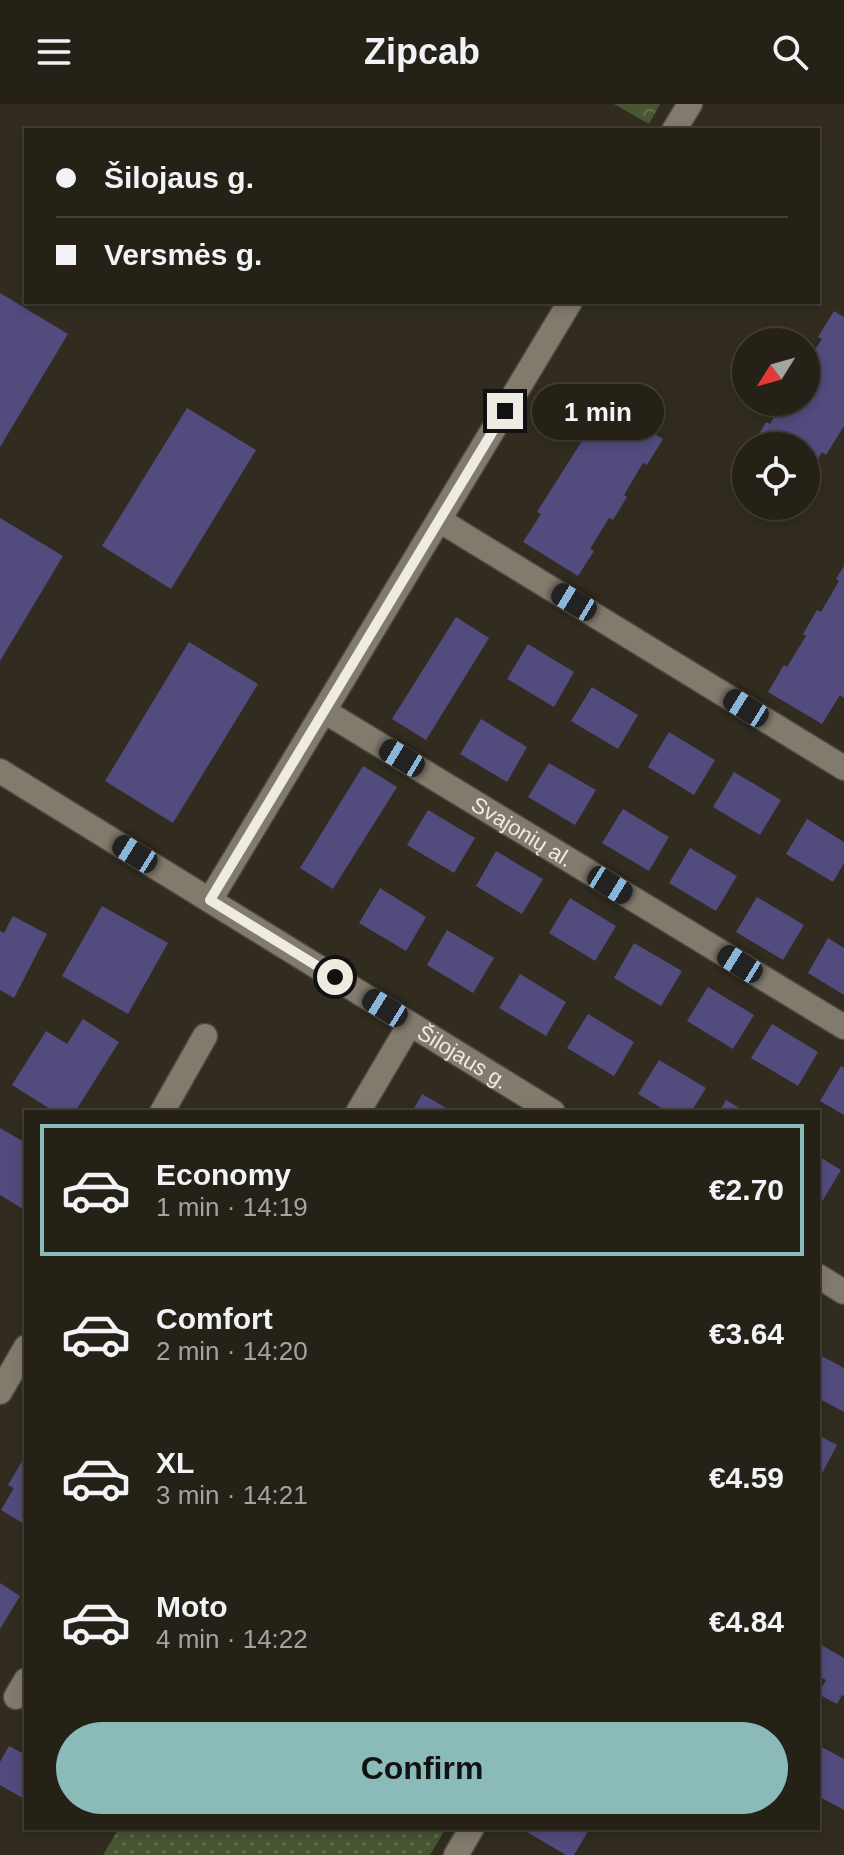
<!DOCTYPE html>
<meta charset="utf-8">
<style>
body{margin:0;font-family:Arial,sans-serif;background:#312e24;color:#f1f3f6;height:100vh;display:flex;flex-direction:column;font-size:30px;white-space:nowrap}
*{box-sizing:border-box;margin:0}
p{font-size:26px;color:#a3a3a1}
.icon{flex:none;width:44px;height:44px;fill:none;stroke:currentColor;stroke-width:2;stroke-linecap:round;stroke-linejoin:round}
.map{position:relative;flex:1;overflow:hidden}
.details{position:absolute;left:24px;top:1006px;width:796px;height:720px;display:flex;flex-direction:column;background:#252117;border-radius:0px;box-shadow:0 4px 12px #0003,0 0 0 2px #423e36}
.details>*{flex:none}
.guide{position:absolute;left:24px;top:24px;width:796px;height:176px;border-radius:0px;box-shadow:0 4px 12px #0003,0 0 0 2px #423e36;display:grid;align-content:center;height:176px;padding:0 32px;background:#252117}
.needle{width:52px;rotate:233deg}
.buttons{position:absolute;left:732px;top:224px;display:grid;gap:16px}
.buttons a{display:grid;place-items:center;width:88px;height:88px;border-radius:50%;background:#252117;box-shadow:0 4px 12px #0003,0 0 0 2px #423e36;font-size:40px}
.end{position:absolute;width:36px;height:36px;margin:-18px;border:10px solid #eeebe3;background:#111;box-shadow:0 0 0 4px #111}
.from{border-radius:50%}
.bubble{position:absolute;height:56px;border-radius:28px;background:#252117;box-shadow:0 4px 12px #0003,0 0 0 2px #423e36;font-size:26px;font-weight:800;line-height:56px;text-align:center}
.car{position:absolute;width:24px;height:48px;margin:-24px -12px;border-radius:10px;box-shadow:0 0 6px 2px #0007;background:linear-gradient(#222 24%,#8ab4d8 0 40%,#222 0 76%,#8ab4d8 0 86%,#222 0)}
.guide b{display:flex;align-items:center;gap:28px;height:76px;font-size:30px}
.guide b+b{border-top:2px solid #423e36}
.guide i{width:20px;height:20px;background:#f1f3f6}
ul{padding:14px 0 0;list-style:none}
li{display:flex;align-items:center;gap:24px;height:132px;margin:0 16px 12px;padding:0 16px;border:4px solid transparent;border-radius:0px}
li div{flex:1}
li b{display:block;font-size:30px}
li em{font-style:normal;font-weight:800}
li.on{border-color:#8bbbb9}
li>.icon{width:72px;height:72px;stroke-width:1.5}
.cta{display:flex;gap:16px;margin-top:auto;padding:16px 32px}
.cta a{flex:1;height:92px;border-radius:48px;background:#8bbbb9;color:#111;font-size:32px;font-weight:800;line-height:92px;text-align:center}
header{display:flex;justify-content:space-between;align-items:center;height:104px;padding:0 32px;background:#252117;font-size:36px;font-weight:800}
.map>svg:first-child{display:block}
</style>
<header><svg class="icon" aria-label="menu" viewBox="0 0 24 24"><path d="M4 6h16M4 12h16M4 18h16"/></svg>Zipcab<svg class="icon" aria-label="search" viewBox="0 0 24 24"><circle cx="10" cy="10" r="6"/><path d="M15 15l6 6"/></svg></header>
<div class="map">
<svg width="844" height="1751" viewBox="0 0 844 1751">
<defs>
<pattern id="grass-dots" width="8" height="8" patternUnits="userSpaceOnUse" patternTransform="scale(2)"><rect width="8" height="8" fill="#475633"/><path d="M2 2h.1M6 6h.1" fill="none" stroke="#626e50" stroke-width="1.8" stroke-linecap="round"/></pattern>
<pattern id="park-crowns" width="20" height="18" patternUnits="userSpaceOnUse" patternTransform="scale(2)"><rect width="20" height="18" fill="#475633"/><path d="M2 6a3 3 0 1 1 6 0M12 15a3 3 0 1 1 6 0" fill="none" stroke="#626e50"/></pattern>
</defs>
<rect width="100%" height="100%" fill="#312c1f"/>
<polygon fill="url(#grass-dots)" points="119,1724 446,1724 430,1751 103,1751"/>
<polygon fill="url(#park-crowns)" points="614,0 660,0 649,20"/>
<g fill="#524b7e">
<polygon points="0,189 68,230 0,343"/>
<polygon points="834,207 844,213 844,322 826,351 822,348 806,375 806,342 752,342 766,318 770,320 783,298 806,298 806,260 822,235 818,233"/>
<polygon points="609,302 663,335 647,361 643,359 624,391 627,393 613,416 609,414 590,445 594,447 578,472 523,438 541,410 537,408 587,329 591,331"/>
<polygon points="187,304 256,346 171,485 102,442"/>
<polygon points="0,414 63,452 0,557"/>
<polygon points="844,462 844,594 840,591 822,620 768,588 784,561 787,563 806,532 803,530 817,506 821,508 839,477 836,475"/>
<polygon points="456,513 489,534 426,636 392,615"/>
<polygon points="189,538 258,580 173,719 105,677"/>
<polygon points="528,540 574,568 554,603 507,575"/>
<polygon points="592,583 638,611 618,645 571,617"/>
<polygon points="481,615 527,643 507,678 460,650"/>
<polygon points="669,628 715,656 694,691 648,663"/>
<polygon points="549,659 596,686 575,721 528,693"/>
<polygon points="363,662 397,683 333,785 300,764"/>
<polygon points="734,668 781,696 760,731 713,703"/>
<polygon points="623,705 669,733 649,767 602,739"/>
<polygon points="428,706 475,734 454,769 407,741"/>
<polygon points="807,715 844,738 844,759 833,778 786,750"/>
<polygon points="690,744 737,772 716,807 669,779"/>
<polygon points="496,747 543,775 522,810 476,782"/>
<polygon points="380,784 426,813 406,847 359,819"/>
<polygon points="757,793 804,821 783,856 736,828"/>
<polygon points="570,794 616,822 595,857 549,829"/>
<polygon points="102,802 168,839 128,910 62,872"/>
<polygon points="13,812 47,830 14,894 0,886 0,827 4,829"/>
<polygon points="447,826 494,854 473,889 427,861"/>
<polygon points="828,834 844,844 844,891 808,869"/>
<polygon points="634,839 682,867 661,902 614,874"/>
<polygon points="520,870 566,898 546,932 499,904"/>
<polygon points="708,883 754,911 733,945 687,917"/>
<polygon points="588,910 634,938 614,972 567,944"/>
<polygon points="83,915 119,938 75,1008 55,1008 12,981 46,927 67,940"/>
<polygon points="772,920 818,948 798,982 751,954"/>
<polygon points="659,956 706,984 691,1008 668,1008 638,990"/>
<polygon points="841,962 844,964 844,1011 820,997"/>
<polygon points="422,990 453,1008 412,1008"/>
<polygon points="726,996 746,1008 719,1008"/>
<polygon points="0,1024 26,1039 26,1099 23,1105 0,1091"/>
<polygon points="818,1052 841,1066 820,1101 818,1099"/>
<polygon points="818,1250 844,1264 844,1308 818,1294"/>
<polygon points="818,1331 837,1341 818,1377"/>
<polygon points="24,1354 26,1356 26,1421 1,1406 14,1384 8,1381"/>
<polygon points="0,1479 20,1492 0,1525"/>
<polygon points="818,1539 844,1554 844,1592 842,1591 837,1600 818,1590 826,1576 818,1572"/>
<polygon points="818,1641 844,1655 844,1706 818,1692"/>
<polygon points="9,1642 26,1651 26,1696 0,1681 0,1658"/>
<polygon points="530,1724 590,1724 574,1751 566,1751 527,1728"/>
</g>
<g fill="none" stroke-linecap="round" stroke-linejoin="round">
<defs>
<g id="minor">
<polyline points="674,26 690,0"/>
<polyline points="439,416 844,664"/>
<path id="s1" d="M324 607 844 923"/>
<path id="s2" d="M0 667 553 1008"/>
<polyline points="210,796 570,198"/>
<polyline points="162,1008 205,932"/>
<polyline points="358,1008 410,920"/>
<polyline points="818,1172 844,1188"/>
<polyline points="0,1288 26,1243"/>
<polyline points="16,1593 26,1576"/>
<polyline points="456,1751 472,1724"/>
</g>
</defs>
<use href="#minor" stroke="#4c483d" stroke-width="27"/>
<use href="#minor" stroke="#827b6d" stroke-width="24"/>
</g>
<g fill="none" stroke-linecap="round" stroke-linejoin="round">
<polyline stroke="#eeebe3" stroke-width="10" points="335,873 210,796 505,307"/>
</g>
<g text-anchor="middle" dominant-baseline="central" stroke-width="6" stroke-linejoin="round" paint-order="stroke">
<g font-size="22" fill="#eeebe3" stroke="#272216">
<text stroke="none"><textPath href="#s1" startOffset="232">Svajonių al.</textPath></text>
<text stroke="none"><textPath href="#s2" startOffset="544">Šilojaus g.</textPath></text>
</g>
</g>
</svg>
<div class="buttons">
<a><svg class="needle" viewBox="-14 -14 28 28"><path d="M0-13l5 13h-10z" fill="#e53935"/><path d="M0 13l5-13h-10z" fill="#a3a3a1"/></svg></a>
<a><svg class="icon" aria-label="locate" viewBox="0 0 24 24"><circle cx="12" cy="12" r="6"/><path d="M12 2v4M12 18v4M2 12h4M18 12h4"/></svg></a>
</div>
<i class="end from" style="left:335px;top:873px"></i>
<i class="end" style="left:505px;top:307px"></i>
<div class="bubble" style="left:532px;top:280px;width:132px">1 min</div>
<i class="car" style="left:574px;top:498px;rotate:301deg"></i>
<i class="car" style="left:746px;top:604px;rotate:302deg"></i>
<i class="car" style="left:402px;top:654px;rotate:301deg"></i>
<i class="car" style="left:135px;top:750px;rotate:302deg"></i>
<i class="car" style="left:610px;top:781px;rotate:122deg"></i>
<i class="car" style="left:740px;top:860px;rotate:302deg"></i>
<i class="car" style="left:385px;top:904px;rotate:302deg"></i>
<div class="guide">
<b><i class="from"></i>Šilojaus g.</b>
<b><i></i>Versmės g.</b>
</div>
<section class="details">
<ul>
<li class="on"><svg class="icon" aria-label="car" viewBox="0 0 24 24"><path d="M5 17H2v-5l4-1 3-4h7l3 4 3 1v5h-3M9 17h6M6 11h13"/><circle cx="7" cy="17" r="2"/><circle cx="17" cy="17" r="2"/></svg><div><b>Economy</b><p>1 min · 14:19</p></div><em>€2.70</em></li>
<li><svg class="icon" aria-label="car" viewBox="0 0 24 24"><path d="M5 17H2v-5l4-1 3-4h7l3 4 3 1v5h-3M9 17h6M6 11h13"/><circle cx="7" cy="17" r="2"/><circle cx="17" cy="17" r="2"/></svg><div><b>Comfort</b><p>2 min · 14:20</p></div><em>€3.64</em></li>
<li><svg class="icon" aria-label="car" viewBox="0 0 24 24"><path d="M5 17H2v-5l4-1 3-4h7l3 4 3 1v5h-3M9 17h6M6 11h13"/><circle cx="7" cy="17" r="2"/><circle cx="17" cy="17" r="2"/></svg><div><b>XL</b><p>3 min · 14:21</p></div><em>€4.59</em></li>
<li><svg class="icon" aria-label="car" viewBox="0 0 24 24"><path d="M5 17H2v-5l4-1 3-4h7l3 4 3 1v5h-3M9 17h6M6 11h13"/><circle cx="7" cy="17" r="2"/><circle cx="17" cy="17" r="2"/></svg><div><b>Moto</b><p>4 min · 14:22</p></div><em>€4.84</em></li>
</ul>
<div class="cta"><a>Confirm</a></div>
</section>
</div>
